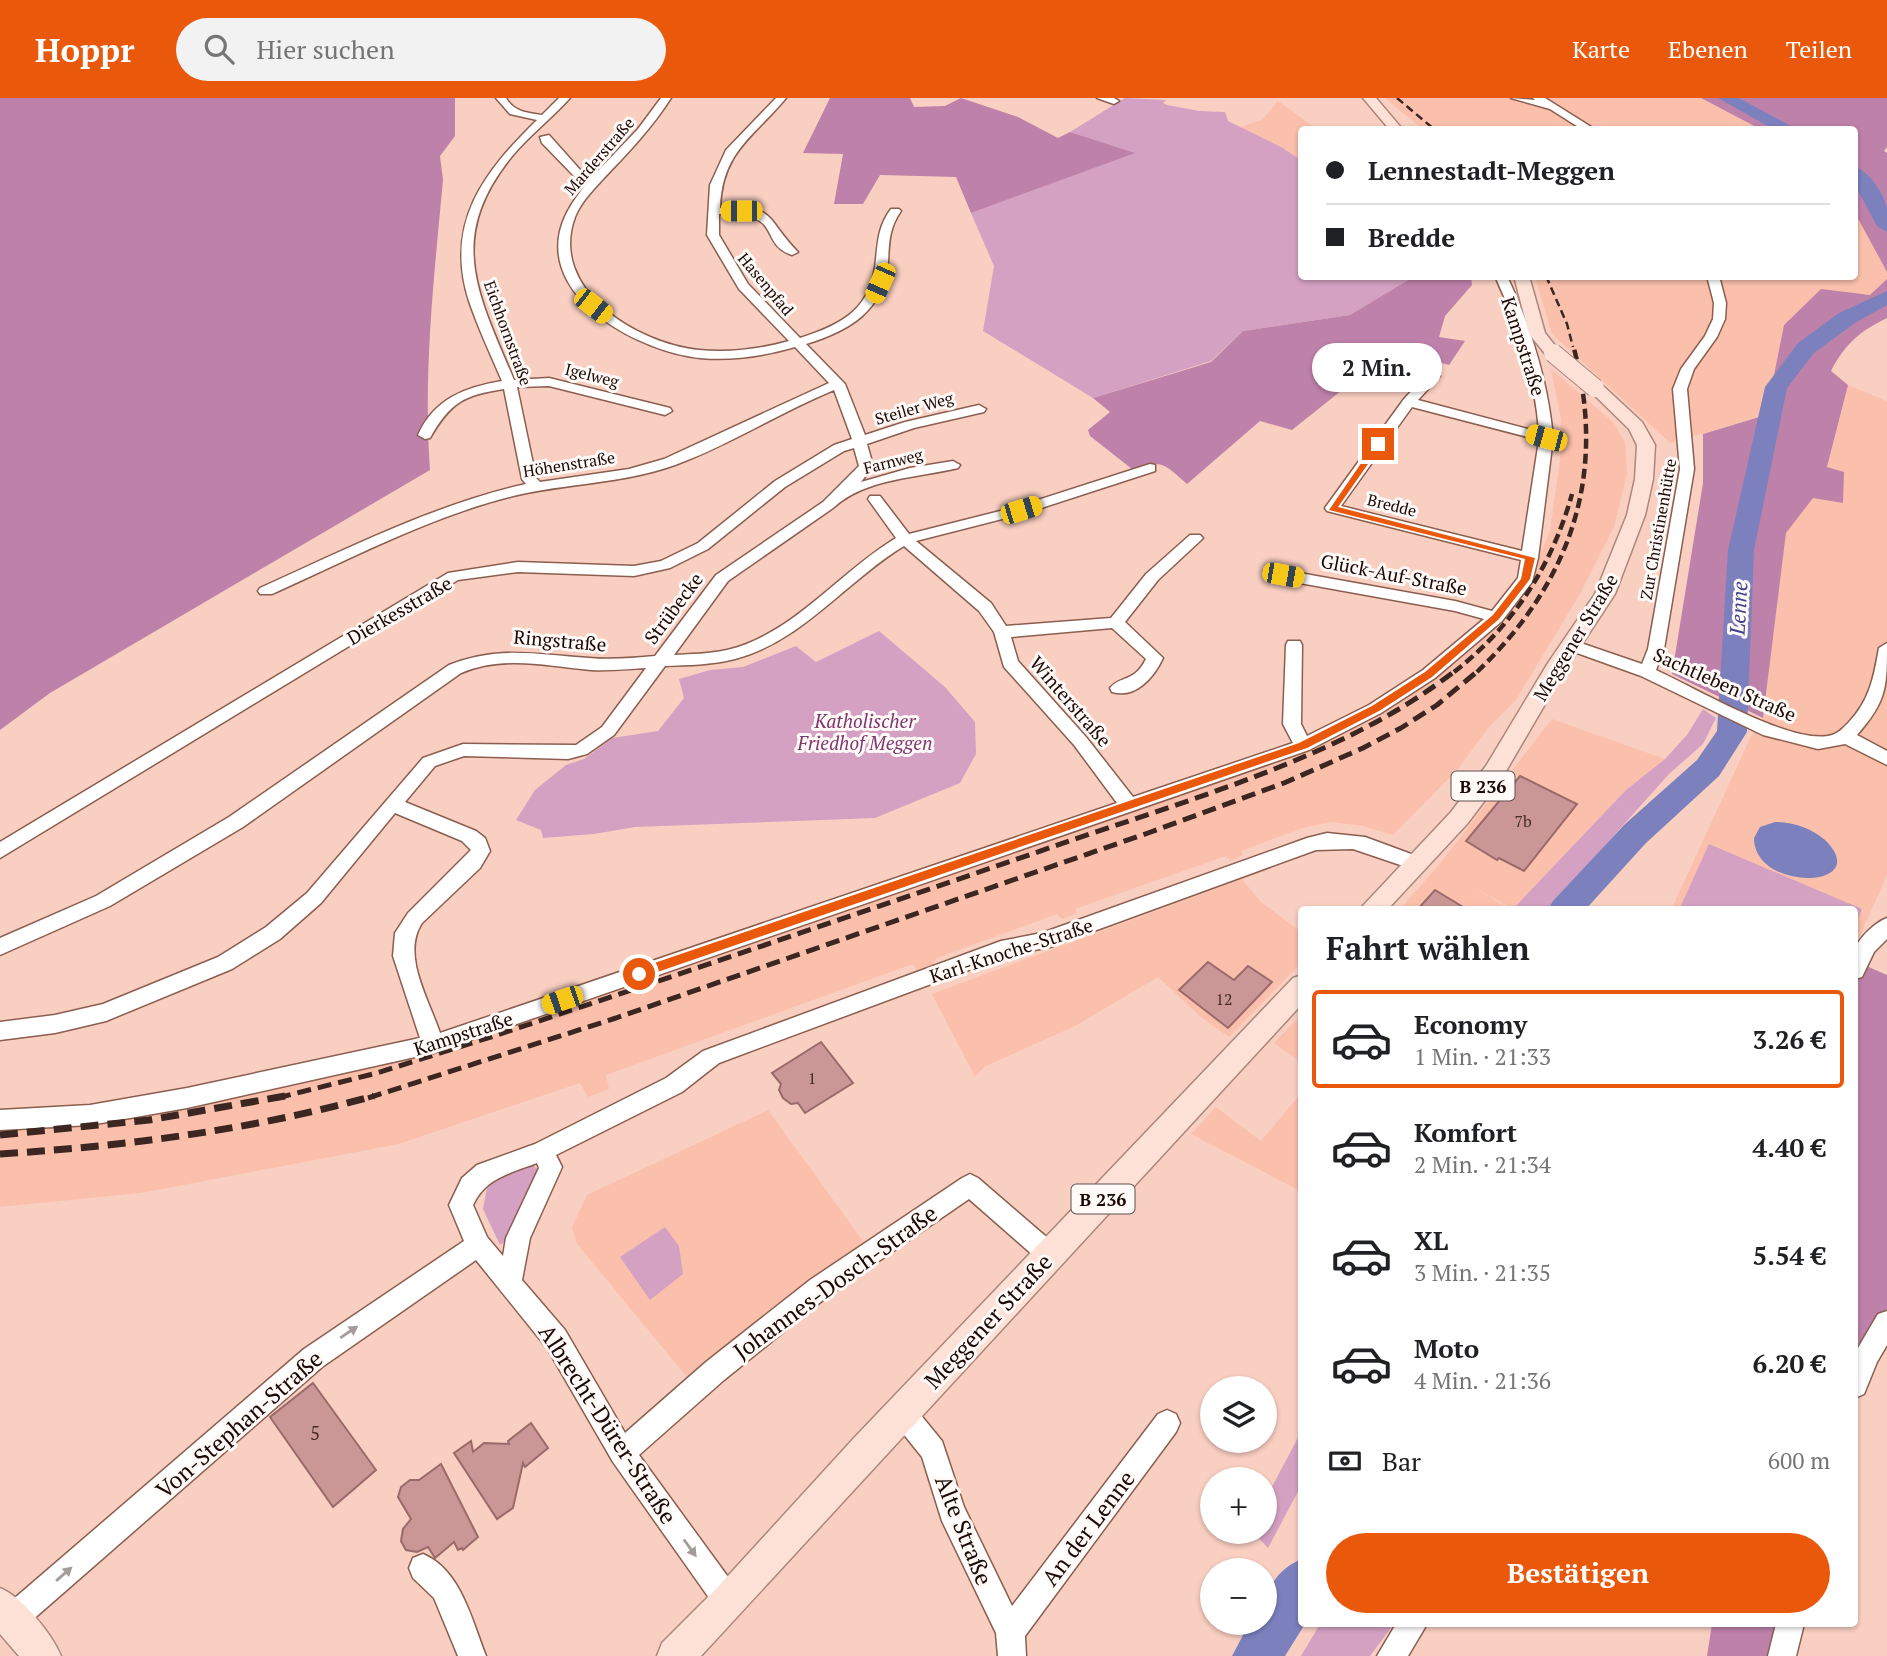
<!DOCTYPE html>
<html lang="de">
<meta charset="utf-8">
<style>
body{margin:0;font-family:"PT Serif",serif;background:#f2f2f2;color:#202124;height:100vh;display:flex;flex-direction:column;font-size:26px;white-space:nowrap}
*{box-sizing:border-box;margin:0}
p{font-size:23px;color:#757577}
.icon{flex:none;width:38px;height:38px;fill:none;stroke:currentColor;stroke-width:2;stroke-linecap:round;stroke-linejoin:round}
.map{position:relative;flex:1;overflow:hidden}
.panel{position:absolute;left:1298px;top:808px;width:560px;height:721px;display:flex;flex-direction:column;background:#fff;border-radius:7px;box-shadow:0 2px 5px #0004}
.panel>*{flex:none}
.banner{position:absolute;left:1298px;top:28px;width:560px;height:154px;border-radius:7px;box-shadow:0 2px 5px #0004;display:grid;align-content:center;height:154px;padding:0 28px;background:#fff}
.controls{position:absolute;left:1200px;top:1278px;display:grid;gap:14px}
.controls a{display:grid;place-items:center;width:77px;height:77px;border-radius:50%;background:#fff;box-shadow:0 2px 5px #0004;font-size:35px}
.end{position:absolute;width:32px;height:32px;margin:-16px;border:9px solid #ea580c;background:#fff;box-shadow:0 0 0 4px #fff}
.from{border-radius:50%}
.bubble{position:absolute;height:49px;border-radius:24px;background:#fff;box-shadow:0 2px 5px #0004;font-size:23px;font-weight:600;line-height:49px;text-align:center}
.car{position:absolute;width:21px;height:42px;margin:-21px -10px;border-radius:9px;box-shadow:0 0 5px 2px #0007;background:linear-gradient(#f5c518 24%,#345 0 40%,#f5c518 0 76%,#345 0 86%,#f5c518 0)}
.banner b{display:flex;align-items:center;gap:24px;height:66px;font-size:26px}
.banner b+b{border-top:2px solid #e0e0e0}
.banner i{width:18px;height:18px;background:#202124}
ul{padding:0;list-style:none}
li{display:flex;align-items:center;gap:21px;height:98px;margin:0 14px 10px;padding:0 14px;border:4px solid transparent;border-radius:7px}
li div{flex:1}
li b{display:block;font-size:26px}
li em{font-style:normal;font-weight:600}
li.active{border-color:#ea580c}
li>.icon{width:63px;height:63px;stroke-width:1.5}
h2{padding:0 28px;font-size:32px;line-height:84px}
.pay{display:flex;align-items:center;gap:18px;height:77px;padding:0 28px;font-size:26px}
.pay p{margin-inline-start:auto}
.button{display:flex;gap:14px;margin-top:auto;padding:14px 28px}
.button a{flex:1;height:80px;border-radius:42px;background:#ea580c;color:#fff;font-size:28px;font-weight:600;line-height:80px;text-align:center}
header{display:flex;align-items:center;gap:42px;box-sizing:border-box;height:98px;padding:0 35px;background:#ea580c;color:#fff}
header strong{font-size:33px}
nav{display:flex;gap:38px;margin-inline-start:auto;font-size:24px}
.search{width:490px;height:63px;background:#f2f2f2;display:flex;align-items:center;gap:18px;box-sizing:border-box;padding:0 24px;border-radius:38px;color:#757577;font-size:26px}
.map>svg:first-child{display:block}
</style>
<header>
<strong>Hoppr</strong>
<div class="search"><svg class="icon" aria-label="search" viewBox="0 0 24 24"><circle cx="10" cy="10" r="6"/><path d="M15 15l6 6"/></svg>Hier suchen</div>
<nav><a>Karte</a><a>Ebenen</a><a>Teilen</a></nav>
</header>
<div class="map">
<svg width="1887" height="1558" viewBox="0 0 1887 1558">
<rect width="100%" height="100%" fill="#f9cfc1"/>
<g fill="#fbc0ac">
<polygon points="1385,0 1701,0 1760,31 1422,31"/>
<polygon points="1278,3 1317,31 1302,32 1302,63 1283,50 1240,29 1262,22"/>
<polygon points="1855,115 1887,174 1887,181 1871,197 1821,192 1784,227 1766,317 1670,345 1552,236 1535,179 1855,178"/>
<polygon points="1551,271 1614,325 1625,344 1627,376 1614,429 1580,496 1516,602 1487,631 1459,670 1393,737 1363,728 1331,724 1302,730 1241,753 1243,757 1230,763 1226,758 1075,811 1077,815 1062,821 1057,816 937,860 931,870 917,874 913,866 606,977 609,991 588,999 580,985 399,1046 141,1095 0,1109 0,1010 106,1006 255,979 439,939 1347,632 1406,600 1450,570 1483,542 1525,492 1550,433 1560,362 1561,321"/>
<polygon points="1848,287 1887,303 1887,777 1855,849 1855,812 1671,812 1753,634 1763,619 1786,435 1813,399 1843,405 1827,370"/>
<polygon points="1552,621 1665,661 1626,692 1513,811 1472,788 1508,810 1399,812 1438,768"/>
<polygon points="1242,781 1260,803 1302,835 1302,864 1229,939 1201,919 1158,879 1075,928 984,969 975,979 932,896"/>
<polygon points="1302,916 1302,965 1274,945"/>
<polygon points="1302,994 1302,1094 1191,1036 1216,1009 1261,1043"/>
<polygon points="768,1012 866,1147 692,1285 577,1146 572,1129 587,1097"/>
</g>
<g fill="#d4a1c3">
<polygon points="1125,0 1166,2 1163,5 1167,7 1199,13 1225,14 1228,23 1283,50 1302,63 1302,178 1413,179 1350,217 1243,233 1211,263 1093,300 983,233 994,168 971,115 1133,55 1070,34"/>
<polygon points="879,533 945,589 975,624 976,656 960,685 875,720 635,729 594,736 543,740 541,732 516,722 535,692 566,667 584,661 612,640 658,633 684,600 679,581 710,572 743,569 796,548 816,564"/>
<polygon points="1703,611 1716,620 1703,646 1669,676 1547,812 1512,812 1626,692 1665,661 1687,637"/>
<polygon points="1709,746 1862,811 1855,828 1855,812 1679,812"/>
<polygon points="530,1063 543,1078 513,1137 500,1147 483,1111 488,1085"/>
<polygon points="665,1129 679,1148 683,1176 650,1202 620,1159"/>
<polygon points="1302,1332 1302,1386 1268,1450 1252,1433 1265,1433 1265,1402"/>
<polygon points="1320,1526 1394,1526 1370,1558 1301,1558"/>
</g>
<g fill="#be81aa">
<path d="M0 0H455V38L440 58 443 82C434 179 423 275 430 372L50 595 0 632Z"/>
<polygon points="830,0 910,0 914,9 945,8 961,0 1018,19 1058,40 1070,34 1135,55 971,115 956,79 880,77 863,106 834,106 843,56 803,55"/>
<polygon points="1701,0 1887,0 1887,49 1884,53 1887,55 1887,174 1855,115 1855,32 1760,31"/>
<path d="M1413 179H1471L1472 187 1445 218 1439 239 1465 243 1449 267 1392 252 1292 332 1260 323 1187 386C1164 366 1163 361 1132 371L1090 338 1088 332 1110 314 1093 300 1211 264 1243 233 1350 217Z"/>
<path d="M1887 181V220C1860 233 1845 246 1831 273L1848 287 1827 369 1844 374 1843 405 1813 400 1786 435 1763 620 1672 576 1703 385V336L1766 317 1784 227 1821 191 1870 197Z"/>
<polygon points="1862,866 1887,877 1887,1226 1855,1289 1855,884"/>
<polygon points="1712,1526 1779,1526 1769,1558 1707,1558"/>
</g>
<path fill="#7c81be" d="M1775 724C1793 724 1811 730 1825 742 1875 791 1754 795 1754 740L1760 729Z"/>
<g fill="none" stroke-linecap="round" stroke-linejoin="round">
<g fill="#7c81be" fill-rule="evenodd">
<polygon points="1718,0 1739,0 1798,32 1775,32"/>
<path d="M1855 69C1869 73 1884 96 1887 110 1887 117 1887 127 1887 134L1877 128 1855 87Z"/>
<polygon points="1887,193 1887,207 1855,225 1814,255 1787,290 1754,452 1747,634 1719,678 1646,745 1585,812 1548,812 1553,803 1624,727 1697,662 1717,633 1728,452 1765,289 1798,245 1839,215"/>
<path d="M1302 1461V1526H1305L1285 1558H1232L1250 1524H1265C1265 1494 1273 1473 1302 1461Z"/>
</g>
</g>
<g fill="#cb9696" stroke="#9a6969" stroke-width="2">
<polygon points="1520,678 1577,706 1524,773 1499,760 1497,762 1466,743"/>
<polygon points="1435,792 1468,812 1417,812"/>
<polygon points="1208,864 1234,882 1248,868 1272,884 1228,930 1179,892"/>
<polygon points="821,944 853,985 805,1015 798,1005 791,1006 783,1000 779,992 781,986 772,975"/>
<polygon points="313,1285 376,1372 333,1409 270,1319"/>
<polygon points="531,1325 548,1350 525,1369 523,1365 513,1410 497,1421 454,1355 471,1343 473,1354 484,1345 509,1346 508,1343"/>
<polygon points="441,1366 478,1439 463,1452 462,1450 458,1452 454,1444 435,1460 428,1449 417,1454 406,1452 401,1443 403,1431 411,1421 398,1399 401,1389 410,1382 419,1382"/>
</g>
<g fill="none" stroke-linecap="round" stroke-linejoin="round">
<defs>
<g id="minor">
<path d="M496 0H506C514 14 527 15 542 17L559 0H570C552 20 530 37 513 57 445 140 478 196 514 282L549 280 670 310 672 313 665 317 549 288 517 289 536 380 540 384 629 371 664 361 829 285 795 249C764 258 732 263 700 260 642 254 544 204 560 133 565 113 577 98 589 82L574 78 542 45 540 39 549 37 582 74 594 77 638 31 661 0H671C652 30 626 57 603 81 593 92 581 104 575 119 548 192 638 246 699 252 730 255 760 251 789 243L739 191 707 137 710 87 726 52 776 0H786C754 39 722 53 720 110 778 107 764 120 798 154L792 157C757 145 786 114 719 116V137L748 186 800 240C844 226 872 210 876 161 878 141 879 127 891 111H899L901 113C889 130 889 145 888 164 884 213 849 233 806 246L845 286 865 337 905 324 979 307 986 311 984 314 914 330 867 346 873 368 861 384 910 370 953 363 960 367 958 370C917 380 865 380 833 410L728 483 674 557C691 556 710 556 727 552 794 536 839 474 896 440L868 401 870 398H880L909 436 1016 409 1150 366 1155 367V373L1026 415 916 443 991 505 1006 528 1111 520 1146 476 1190 437H1200L1203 440 1200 443 1158 482 1125 524 1163 560C1154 579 1136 601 1112 594L1110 590C1121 577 1134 585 1146 561L1112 530 1011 539 1018 563 1086 639 1133 699 1293 645 1283 626 1286 547 1288 543H1300L1302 547 1301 626 1307 638 1369 607 1423 572 1484 521 1455 513 1283 482 1277 480 1275 477 1277 474 1283 472 1455 503 1492 513 1518 480 1521 462 1327 413 1325 410 1404 301 1428 275H1438L1440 278 1418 302 1539 334C1535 279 1518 228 1495 178H1507C1531 230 1548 283 1553 340L1538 460 1532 484 1502 523 1435 580 1381 615 1309 652 433 955 187 1010 90 1027 0 1032V1012L90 1007 187 990 420 940 393 858 395 835 408 815 471 752 462 743 395 715 321 805 280 841 232 871 106 923 55 935 0 942V924L55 917 103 906 218 859 266 829 307 795 423 660 463 646 576 647 602 629 646 570C628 571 610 573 591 572 546 568 504 557 461 575L243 729 110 808 0 857V840L96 798 229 719 449 567C500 547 537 557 589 560 611 562 633 560 655 558L716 477 823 404 859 368 854 350 844 353 785 389 708 451 670 470 634 478 518 474 458 482 0 760V744L448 475 518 464 634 468 661 463 698 445 775 383 834 347 852 341 834 292C780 314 730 347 675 367 622 386 566 385 513 398 429 419 350 461 272 496H260L258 493 260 490C347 451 433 407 526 386L522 381 504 291C463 297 450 305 430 340L425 341 418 337C434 301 465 289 502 283 491 257 478 230 469 203 444 125 484 74 537 22L510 16ZM1412 309 1539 342 1522 453 1341 408ZM904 448 979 513 994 534 1004 569 1074 647 1117 705 440 935C429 902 401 857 422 825L480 770 490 753 485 740 476 733 405 704 435 668 464 658 568 661 587 656 614 637 665 568C688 567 712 567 735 561 803 543 846 483 904 448Z"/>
<polygon points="1097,0 1114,0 1119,3 1114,6"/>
<polygon points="1511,0 1535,2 1533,0 1545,0 1596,32 1583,32 1550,11"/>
<path d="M1707 178H1719L1726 205 1725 221 1717 239 1694 271 1687 291 1694 371 1664 551 1656 572C1694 589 1794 649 1832 637 1839 635 1844 629 1849 624 1870 602 1874 578 1879 550L1887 545C1887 589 1887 603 1857 637L1887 653V667L1845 646 1818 651 1763 637 1641 578 1566 551 1564 547 1572 542 1642 566 1648 551 1680 371 1673 291 1681 271 1705 238 1713 221 1714 205Z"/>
<path d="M1327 735 1365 739 1422 760 1425 765 1422 770 1415 772 1353 751 1316 752 1050 849 1009 857 719 965 682 994 556 1057 562 1069 530 1140 522 1182 565 1232 625 1335 706 1264 810 1182 962 1080 970 1076 978 1080 1058 1149 1062 1157 1058 1165 1050 1168 1042 1165 969 1101 828 1198 724 1282 639 1357 739 1494 743 1504 739 1514 729 1518 719 1514 613 1364 547 1250 476 1162 322 1269 22 1531 12 1535 2 1531V1511L304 1251 464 1143 449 1107 462 1080 477 1067 535 1046 666 980 703 953 1001 843 1042 835 1307 740ZM537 1065 539 1070 506 1140 503 1158 487 1139 473 1107C485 1080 511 1075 537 1065Z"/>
<path d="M1887 820V841L1874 854 1862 879 1855 881C1855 872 1853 861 1855 852 1858 840 1876 824 1887 820Z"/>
<polygon points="1887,1213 1887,1247 1877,1264 1864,1296 1855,1300 1855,1255 1878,1216"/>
<polygon points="902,1301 911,1305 942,1343 964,1409 1012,1508 1158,1316 1167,1312 1176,1316 1180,1325 1176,1334 1025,1538 1026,1558 998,1558 996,1535 942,1423 922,1359 893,1323 889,1314 893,1305"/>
<path d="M423 1456C461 1472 472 1523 486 1558H458L434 1500 413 1480 409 1470 413 1460Z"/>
<polygon points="1396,1526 1427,1526 1408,1558 1377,1558"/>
<polygon points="1776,1526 1804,1526 1796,1558 1768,1558"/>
</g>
<g id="major">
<polygon points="1363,0 1376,0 1403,32 1390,32"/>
<polygon points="1514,178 1529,178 1545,235 1561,255 1559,258 1547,258 1529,236"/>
<polygon points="1595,285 1601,286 1642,324 1655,347 1653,381 1645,417 1615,496 1565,572 1502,680 1467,726 1387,812 1359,812 1451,714 1486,668 1548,565 1595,496 1627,417 1635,381 1637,347 1629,331 1587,290"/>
<polygon points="1302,877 1302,906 701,1558 657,1558 662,1545 716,1491 854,1340 1293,880"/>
<path d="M0 1490C22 1499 52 1536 61 1558H19L0 1536Z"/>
</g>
</defs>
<use href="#minor" stroke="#8b5e4f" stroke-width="3"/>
<use href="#major" stroke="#ac877b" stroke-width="3"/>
<use href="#minor" fill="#fff" fill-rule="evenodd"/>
<use href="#major" fill="#fde0d6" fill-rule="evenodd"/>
<g stroke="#3b2621" stroke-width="2.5" stroke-dasharray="8 4.5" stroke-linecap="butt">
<polyline points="1397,0 1435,32"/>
<polyline points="1546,178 1567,226 1573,249"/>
</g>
<g stroke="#3b2621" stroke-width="4.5" stroke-dasharray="10 5" stroke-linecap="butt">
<path d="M1454 574C1513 528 1552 468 1572 396"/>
<path d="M1477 574C1572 483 1608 375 1573 247"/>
</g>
<g stroke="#3b2621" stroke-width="5" stroke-dasharray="14 7" stroke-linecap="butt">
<path d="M277 1000 377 975 497 937C683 875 869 812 1055 748 1186 702 1346 659 1456 572"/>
<polyline points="368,1000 616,920 1148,735 1284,685 1363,650 1401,630 1437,607 1479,572"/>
</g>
<g stroke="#3b2621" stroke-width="7" stroke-dasharray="18 9" stroke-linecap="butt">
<polyline points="0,1037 149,1022 285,998"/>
<path d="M0 1056C127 1048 251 1032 374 998"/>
</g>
<defs>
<polyline id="major-bridge" points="1553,255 1595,290"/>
</defs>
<use href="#major-bridge" stroke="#ac877b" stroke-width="20" stroke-linecap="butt"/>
<use href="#major-bridge" stroke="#fde0d6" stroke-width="18"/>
</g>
<defs><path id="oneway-solid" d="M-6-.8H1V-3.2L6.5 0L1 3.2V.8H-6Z" transform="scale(1.75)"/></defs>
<g fill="#a39c9b">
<use href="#oneway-solid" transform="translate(349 1234) rotate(-34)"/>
<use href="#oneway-solid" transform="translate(690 1450) rotate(54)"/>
<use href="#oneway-solid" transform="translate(64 1476) rotate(-41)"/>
</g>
<polygon fill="#ea580c" points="1375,345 1382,346 1338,409 1535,460 1530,481 1499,521 1432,579 1379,613 1307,650 643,879 634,879 634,872 1299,645 1372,608 1425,574 1493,517 1521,481 1525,461 1329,412"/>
<g text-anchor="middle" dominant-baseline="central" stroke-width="6" stroke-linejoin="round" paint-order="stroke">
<g font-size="16" fill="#190804" stroke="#fff9f7">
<text transform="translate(599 58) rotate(-49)">Marderstraße</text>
<text transform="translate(766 186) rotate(50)">Hasenpfad</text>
<text transform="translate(508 235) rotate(70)">Eichhornstraße</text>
<text transform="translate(592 277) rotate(14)">Igelweg</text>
<text transform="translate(914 310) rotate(-16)">Steiler Weg</text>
<text transform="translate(893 363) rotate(-14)">Farnweg</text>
<text transform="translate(569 366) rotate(-9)">Höhenstraße</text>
<text transform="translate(1392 407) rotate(14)">Bredde</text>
<text transform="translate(1658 431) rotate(-80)">Zur Christinenhütte</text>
</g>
<g font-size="16" fill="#462c28">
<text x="1523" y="723">7b</text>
<text x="1224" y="901">12</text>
<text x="812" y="980">1</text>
</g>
<g fill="#fff9f7" stroke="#5e504d" stroke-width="2">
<rect x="1451.5" y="673.5" width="63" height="29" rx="5"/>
<rect x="1071.5" y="1086.5" width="63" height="29" rx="5"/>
</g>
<g font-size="18" font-weight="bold" fill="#190804">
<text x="1483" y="688">B 236</text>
<text x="1103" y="1101">B 236</text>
</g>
<g font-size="19" fill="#190804" stroke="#fff9f7">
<text transform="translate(1524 248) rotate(72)">Kampstraße</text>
<text transform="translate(1394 476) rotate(11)">Glück-Auf-Straße</text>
<text transform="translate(673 510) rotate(-53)">Strübecke</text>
<text transform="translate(399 512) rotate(-30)">Dierkesstraße</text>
<text transform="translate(1575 539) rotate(-59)">Meggener Straße</text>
<text transform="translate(560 542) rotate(5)">Ringstraße</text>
<text transform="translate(1725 586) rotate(24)">Sachtleben Straße</text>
<text transform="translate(1071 603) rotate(49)">Winterstraße</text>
<text transform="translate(1011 852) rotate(-18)">Karl-Knoche-Straße</text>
<text transform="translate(463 935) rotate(-18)">Kampstraße</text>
</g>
<g font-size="19" font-style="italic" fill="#7f366b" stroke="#fff9f7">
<text x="865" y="622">Katholischer<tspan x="865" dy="22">Friedhof Meggen</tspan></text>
</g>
<g font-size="19" fill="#462c28">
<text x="315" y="1334">5</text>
</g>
<g font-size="21" font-style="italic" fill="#42438e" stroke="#fff9f7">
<text transform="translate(1738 510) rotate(-87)">Lenne</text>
</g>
<g font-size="23" fill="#190804" stroke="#fff9f7">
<text transform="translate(835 1184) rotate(-36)">Johannes-Dosch-Straße</text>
<text transform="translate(988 1223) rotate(-47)">Meggener Straße</text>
<text transform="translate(239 1326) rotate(-41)">Von-Stephan-Straße</text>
<text transform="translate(608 1326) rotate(57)">Albrecht-Dürer-Straße</text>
<text transform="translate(1088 1430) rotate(-53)">An der Lenne</text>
<text transform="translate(964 1432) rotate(68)">Alte Straße</text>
</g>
</g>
</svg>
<div class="controls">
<a><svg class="icon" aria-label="layers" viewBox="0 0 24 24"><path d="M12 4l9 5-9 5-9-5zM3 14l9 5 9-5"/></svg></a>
<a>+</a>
<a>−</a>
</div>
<i class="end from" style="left:639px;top:876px"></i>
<i class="end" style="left:1378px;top:346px"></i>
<div class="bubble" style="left:1312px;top:245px;width:130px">2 Min.</div>
<i class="car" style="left:741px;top:113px;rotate:270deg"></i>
<i class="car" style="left:880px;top:185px;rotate:204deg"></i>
<i class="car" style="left:593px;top:208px;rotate:128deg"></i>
<i class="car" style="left:1546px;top:340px;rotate:285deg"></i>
<i class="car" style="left:1021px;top:412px;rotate:73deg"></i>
<i class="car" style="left:1283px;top:477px;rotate:100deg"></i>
<i class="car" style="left:562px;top:902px;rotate:251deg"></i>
<div class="banner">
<b><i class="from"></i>Lennestadt-Meggen</b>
<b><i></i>Bredde</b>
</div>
<section class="panel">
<h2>Fahrt wählen</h2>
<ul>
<li class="active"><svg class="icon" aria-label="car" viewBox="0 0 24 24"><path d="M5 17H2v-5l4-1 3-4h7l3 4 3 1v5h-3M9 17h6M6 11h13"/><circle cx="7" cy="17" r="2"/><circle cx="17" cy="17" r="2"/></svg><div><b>Economy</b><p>1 Min. · 21:33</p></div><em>3.26 €</em></li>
<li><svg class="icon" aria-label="car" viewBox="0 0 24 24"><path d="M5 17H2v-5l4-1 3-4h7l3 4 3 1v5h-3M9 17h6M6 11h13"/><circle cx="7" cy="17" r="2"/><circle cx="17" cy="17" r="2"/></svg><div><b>Komfort</b><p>2 Min. · 21:34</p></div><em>4.40 €</em></li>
<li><svg class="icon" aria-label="car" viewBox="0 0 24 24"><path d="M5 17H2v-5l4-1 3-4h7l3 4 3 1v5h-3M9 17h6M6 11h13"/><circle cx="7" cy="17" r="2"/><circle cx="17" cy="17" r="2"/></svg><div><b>XL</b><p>3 Min. · 21:35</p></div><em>5.54 €</em></li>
<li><svg class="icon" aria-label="car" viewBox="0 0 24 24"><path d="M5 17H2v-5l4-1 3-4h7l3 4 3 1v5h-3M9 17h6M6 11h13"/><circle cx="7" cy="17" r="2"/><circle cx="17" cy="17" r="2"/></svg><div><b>Moto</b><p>4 Min. · 21:36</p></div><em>6.20 €</em></li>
</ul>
<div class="pay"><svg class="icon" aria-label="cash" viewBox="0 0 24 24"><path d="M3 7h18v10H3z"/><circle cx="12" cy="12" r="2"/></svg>Bar<p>600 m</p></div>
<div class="button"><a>Bestätigen</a></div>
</section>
</div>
